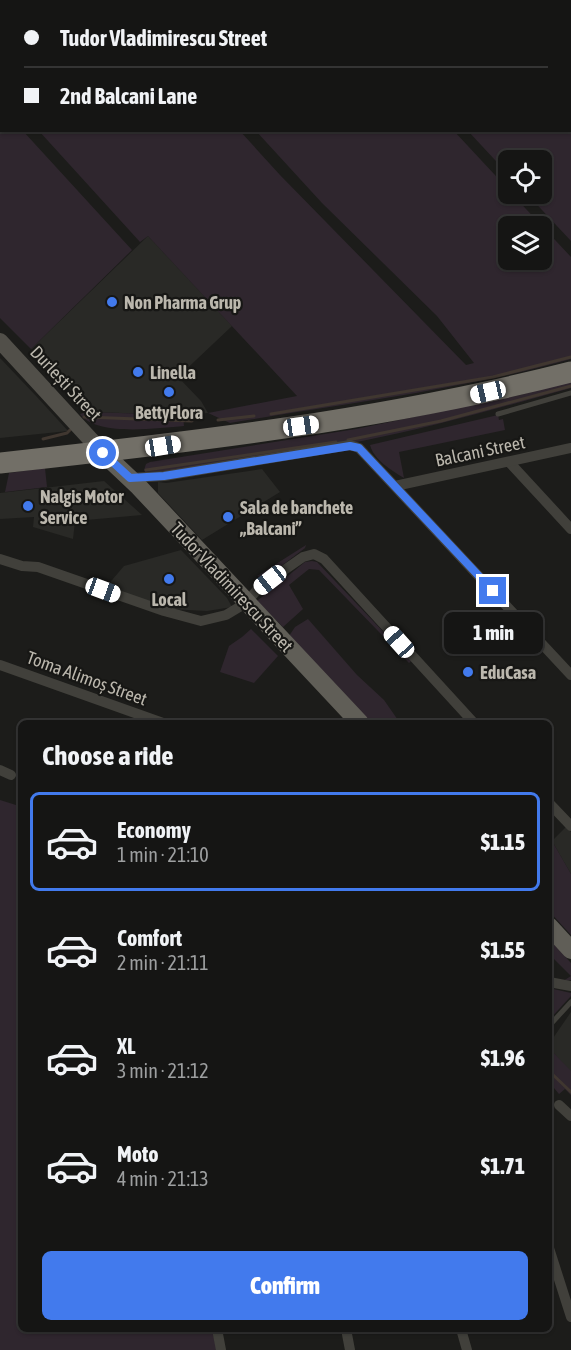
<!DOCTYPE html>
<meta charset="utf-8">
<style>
body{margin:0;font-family:"Asap Condensed",sans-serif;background:#222;color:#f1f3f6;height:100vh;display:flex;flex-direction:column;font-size:22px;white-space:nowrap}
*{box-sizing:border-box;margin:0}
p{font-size:20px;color:#9d9fa0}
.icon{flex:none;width:33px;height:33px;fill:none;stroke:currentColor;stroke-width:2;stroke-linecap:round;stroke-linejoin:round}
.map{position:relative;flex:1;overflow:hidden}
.drawer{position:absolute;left:18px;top:720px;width:534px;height:612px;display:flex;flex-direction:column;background:#151514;border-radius:9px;box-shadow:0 2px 4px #0004,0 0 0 2px #343434}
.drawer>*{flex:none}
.guide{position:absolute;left:0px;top:0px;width:572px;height:132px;box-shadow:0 2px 4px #0004,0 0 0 2px #343434;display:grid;align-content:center;height:132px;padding:0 24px;background:#151514}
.controls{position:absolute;left:498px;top:150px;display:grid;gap:12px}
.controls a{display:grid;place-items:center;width:54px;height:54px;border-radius:9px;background:#151514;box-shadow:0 2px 4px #0004,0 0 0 2px #343434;font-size:30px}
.end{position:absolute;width:27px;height:27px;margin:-14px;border:8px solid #427aed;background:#fff;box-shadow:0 0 0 3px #fff}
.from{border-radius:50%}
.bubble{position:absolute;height:42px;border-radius:9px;background:#151514;box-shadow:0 2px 4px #0004,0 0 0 2px #343434;font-size:20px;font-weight:800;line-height:42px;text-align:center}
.car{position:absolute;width:18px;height:36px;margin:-18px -9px;border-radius:8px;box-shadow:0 0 4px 2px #0007;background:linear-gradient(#fff 24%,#345 0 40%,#fff 0 76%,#345 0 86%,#fff 0)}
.guide b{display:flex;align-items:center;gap:21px;height:57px;font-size:22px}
.guide b+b{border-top:2px solid #343434}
.guide i{width:15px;height:15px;background:#f1f3f6}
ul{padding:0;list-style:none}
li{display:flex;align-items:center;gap:18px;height:99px;margin:0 12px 9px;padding:0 12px;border:3px solid transparent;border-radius:9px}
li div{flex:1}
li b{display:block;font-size:22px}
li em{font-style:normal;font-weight:800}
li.active{border-color:#427aed}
li>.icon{width:54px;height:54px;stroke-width:1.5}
h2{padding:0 24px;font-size:27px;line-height:72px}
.cta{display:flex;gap:12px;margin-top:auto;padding:12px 24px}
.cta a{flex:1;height:69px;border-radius:9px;background:#427aed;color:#fff;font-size:24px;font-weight:800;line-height:69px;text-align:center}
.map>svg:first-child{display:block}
</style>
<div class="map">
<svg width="571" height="1350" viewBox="0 0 571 1350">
<rect width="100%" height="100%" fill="#1c1c1a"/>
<g fill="#292926">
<polygon points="148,236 232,326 178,377 201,401 208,413 183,415 91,412 31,349"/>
<polygon points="0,358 37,397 68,431 0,438"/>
<polygon points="262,469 280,492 202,540 158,493 158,482 166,483"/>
<polygon points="104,481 142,515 75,521 73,539 33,527 34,517 0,519 0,493"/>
<polygon points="181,550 227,598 232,607 207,611 168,609 107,586 124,566"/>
<polygon points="566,827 571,832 571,874 552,841"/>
<polygon points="571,1012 571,1072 549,1048 549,1044"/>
</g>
<g fill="#2f262e" fill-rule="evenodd">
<polygon points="0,0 123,0 124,1 2,2 1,89"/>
<polygon points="136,0 332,0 333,1 138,2"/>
<polygon points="345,0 542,0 544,1 347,2"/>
<polygon points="570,30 571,31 571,241 527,194 542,194 542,160 508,160 508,174 468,131 570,130"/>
<polygon points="0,106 2,130 23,131 132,250 31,349 0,318"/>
<path d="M39 131H240L280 175 466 365 474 363 437 316 322 203 256 131H454L508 189V194H512L571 257V359C460 390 344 404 230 423L208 413 297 396 148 236 140 242ZM508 226H542V260H508Z"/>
<path d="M571 381V388C502 407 433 427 362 441 324 448 284 452 244 458 211 462 178 472 145 472L144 470 146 464 150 462 356 429 520 395Z"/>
<path d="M87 412 183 415 184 426C157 428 97 437 80 414Z"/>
<path d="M498 415 499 420 503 419 505 430 399 452 404 478C391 470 374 460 370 445Z"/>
<polygon points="45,468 47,487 5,492 9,473"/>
<polygon points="306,545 305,548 264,579 257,576"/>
<polygon points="312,561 317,562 411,661 409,663 319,570 309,569 289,585 303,609 283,627 257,601 305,562"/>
<polygon points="308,619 357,675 384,700 400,723 370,723 293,641 289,636 295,627"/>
<polygon points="251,629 278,656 254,683 220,672 229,646 242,637"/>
<polygon points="21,793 21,1329 212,1329 217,1350 0,1350 0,800 16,805"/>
<polygon points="552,841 571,874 571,935 549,911 549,845"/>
<polygon points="549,939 571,963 571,980 563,981 571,976 549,954"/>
<polygon points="549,988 571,993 571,996 549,1020"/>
<polygon points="549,1048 571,1071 571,1095 565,1089 559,1094 549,1082"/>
</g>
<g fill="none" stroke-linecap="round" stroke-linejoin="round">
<g stroke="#403730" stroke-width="3">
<polyline points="271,414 493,377 571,357"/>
<polyline points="84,417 192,421"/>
<polyline points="218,420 254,416"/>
<polyline points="43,439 67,433 70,430"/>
<polyline points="348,440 441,421 571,386"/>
<polyline points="146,470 336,442"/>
<polyline points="549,1071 571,1092"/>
</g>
<g stroke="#41403b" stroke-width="5">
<polyline points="498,414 571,393"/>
<polyline points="549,1026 571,1002"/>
</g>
<g stroke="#41403b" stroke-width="10">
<polyline points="510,463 571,529"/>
<polyline points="130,478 164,476 350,445 359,448 571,675"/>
<polyline points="395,486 571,448"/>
<polyline points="0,559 22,566 38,567 164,611 201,621 226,615 246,603 257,590 270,580 303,557 314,554 324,559 474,723"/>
<polyline points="0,665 163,723"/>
<polyline points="0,770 11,775"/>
<polyline points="549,803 571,826"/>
<polyline points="549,982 571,986"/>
<polyline points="559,1105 571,1116"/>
<polyline points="549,1248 571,1317"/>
<polyline points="217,1329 221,1350"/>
<polyline points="346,1329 350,1350"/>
<polyline points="461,1329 467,1350"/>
</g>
<polyline stroke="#514f49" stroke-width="16" points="0,341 103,453"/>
<g stroke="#605e57" stroke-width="18">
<polyline points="103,453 139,487 360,723"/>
<polyline points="549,926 571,950"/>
</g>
<path stroke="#726f67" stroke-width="21" d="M0 463C192 442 383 420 571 372"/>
</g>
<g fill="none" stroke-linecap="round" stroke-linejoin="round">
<polyline stroke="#427aed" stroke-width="8" points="103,453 130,478 164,476 350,446 359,448 493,591"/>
</g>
<g fill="#427aed" stroke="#171715" stroke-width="2">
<circle cx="112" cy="302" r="6"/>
<circle cx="138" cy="372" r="6"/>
<circle cx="169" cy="392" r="6"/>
<circle cx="28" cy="506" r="6"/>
<circle cx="228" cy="517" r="6"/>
<circle cx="169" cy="579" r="6"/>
<circle cx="468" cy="672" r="6"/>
</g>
<g text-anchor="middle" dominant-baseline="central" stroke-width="4.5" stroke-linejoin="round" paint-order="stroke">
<g font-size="18" font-weight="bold" fill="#bbb7ad" stroke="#171715" text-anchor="start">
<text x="124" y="302">Non Pharma Grup</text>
<text x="150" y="372">Linella</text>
<text x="169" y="412" text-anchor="middle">BettyFlora</text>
<text x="40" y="496">Nalgis Motor<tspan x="40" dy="21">Service</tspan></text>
<text x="240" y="507">Sala de banchete<tspan x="240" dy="21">„Balcani”</tspan></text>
<text x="169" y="599" text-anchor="middle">Local</text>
<text x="480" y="672">EduCasa</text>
</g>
<g font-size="18" fill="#bbb7ad" stroke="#171715">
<text transform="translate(66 383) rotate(47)">Durlești Street</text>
<text transform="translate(480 451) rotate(-12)">Balcani Street</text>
<text transform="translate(232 587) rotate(47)">Tudor Vladimirescu Street</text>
<text transform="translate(87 678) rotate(20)">Toma Alimoș Street</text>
</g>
</g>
</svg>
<div class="controls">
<a><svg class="icon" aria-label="locate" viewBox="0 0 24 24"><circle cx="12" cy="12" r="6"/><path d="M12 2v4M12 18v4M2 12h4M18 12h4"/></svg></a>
<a><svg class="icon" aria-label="layers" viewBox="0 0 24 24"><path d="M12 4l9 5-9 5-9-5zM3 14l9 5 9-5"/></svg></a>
</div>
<i class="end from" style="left:103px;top:453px"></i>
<i class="end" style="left:493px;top:591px"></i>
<div class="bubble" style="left:444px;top:612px;width:99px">1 min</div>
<i class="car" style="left:488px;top:392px;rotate:257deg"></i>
<i class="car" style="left:301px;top:426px;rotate:82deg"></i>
<i class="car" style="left:163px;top:446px;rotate:81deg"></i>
<i class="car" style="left:270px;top:580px;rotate:232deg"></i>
<i class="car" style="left:103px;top:590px;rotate:110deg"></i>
<i class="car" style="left:399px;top:642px;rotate:318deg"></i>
<div class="guide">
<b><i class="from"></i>Tudor Vladimirescu Street</b>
<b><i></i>2nd Balcani Lane</b>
</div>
<section class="drawer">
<h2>Choose a ride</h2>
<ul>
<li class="active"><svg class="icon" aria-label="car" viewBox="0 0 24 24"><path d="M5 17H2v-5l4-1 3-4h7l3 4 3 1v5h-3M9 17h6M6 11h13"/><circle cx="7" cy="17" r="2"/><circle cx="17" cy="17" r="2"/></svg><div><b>Economy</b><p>1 min · 21:10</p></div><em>$1.15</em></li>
<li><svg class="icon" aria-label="car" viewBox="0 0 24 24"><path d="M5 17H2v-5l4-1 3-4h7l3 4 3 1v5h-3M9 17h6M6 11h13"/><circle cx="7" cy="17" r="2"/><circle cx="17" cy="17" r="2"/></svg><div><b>Comfort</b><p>2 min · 21:11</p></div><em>$1.55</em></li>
<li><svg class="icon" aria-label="car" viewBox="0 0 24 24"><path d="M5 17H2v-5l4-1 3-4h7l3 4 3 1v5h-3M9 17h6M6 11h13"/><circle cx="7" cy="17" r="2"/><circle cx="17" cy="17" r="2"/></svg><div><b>XL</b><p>3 min · 21:12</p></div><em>$1.96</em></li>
<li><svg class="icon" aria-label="car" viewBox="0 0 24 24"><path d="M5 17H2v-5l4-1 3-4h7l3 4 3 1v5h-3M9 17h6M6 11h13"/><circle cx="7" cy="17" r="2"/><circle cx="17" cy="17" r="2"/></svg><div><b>Moto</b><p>4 min · 21:13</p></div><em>$1.71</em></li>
</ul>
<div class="cta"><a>Confirm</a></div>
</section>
</div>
